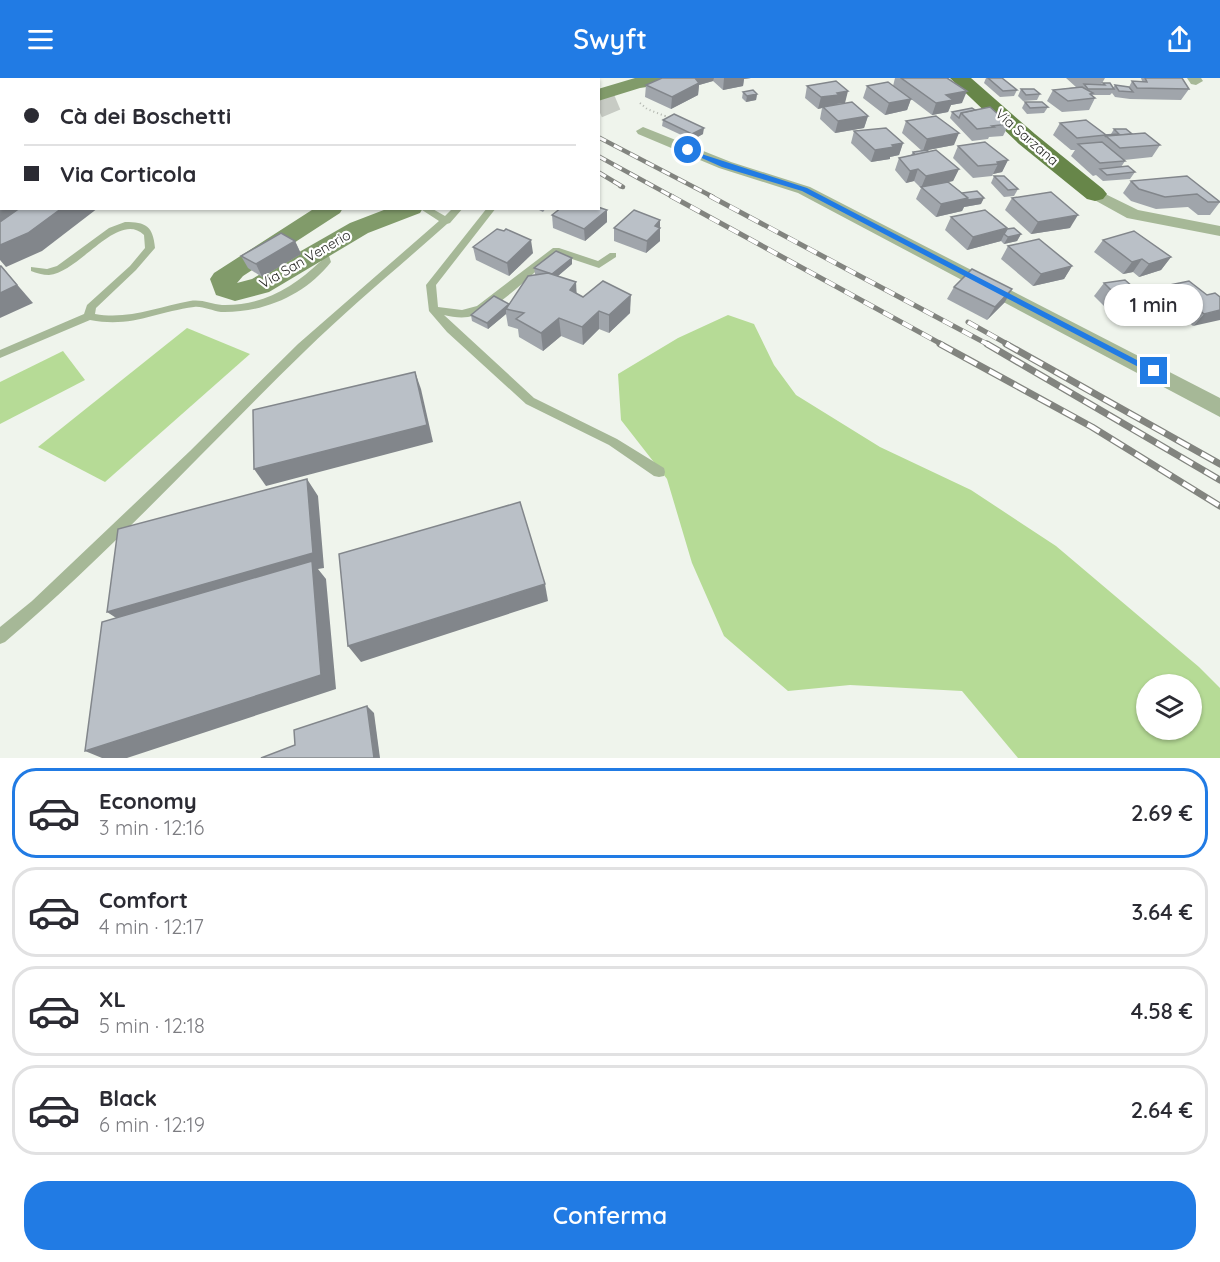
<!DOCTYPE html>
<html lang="it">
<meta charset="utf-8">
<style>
body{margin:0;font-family:Quicksand,sans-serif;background:#f2f2f3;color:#2b2b33;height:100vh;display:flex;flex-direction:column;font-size:22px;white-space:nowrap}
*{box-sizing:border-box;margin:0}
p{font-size:20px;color:#7c7c81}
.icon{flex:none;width:33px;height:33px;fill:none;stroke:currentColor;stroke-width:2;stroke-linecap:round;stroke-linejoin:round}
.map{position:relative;height:680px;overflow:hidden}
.details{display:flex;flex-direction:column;background:#fff;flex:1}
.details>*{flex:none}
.guide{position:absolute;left:0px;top:0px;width:600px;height:132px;box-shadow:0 2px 4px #0004;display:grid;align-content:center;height:132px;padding:0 24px;background:#fff}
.fabs{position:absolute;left:1136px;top:596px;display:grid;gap:12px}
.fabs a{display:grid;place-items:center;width:66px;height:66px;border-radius:50%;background:#fff;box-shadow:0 2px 4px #0004;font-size:30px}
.end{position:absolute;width:27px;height:27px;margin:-14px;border:8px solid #217be4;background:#fff;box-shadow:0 0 0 3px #fff}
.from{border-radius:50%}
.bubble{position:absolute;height:42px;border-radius:21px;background:#fff;box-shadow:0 2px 4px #0004;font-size:20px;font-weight:600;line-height:42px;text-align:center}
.guide b{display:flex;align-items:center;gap:21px;height:57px;font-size:22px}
.guide b+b{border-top:2px solid #e1e1e2}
.guide i{width:15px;height:15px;background:#2b2b33}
ul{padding:10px 0 0;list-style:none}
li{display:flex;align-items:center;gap:18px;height:90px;margin:0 12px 9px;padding:0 12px;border:3px solid #e1e1e2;border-radius:24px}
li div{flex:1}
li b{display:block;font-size:22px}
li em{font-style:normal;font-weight:600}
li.on{border-color:#217be4}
li>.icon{width:54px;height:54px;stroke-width:1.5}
.button{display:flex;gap:12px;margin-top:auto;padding:12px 24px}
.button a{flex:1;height:69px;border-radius:24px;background:#217be4;color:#fff;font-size:24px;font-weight:600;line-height:69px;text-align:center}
header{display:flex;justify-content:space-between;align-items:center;height:78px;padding:0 24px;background:#217be4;color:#fff;font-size:27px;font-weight:600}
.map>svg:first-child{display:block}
</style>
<header><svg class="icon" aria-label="menu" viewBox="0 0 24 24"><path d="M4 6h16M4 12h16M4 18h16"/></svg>Swyft<svg class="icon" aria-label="share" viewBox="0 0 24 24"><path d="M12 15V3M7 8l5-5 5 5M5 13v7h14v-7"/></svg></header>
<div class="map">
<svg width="1220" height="680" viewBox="0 0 1220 680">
<rect width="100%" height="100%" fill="#eff4ec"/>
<g fill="#b6db96" fill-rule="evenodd">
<path d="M728 237 754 246 774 287 796 317 880 369 971 412 1056 468 1199 589 1220 610V680H1018L962 613 850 607 788 613 724 558 692 485 667 401 621 342 618 296 678 260ZM1146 606H1191V651H1146Z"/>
<polygon points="187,250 250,276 105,404 38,369"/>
<polygon points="63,273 85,302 0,346 0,304"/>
</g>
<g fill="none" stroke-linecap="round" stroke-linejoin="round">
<g fill="#97bf73" fill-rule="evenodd">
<polygon points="8,0 14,0 13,2 6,2"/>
<rect x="0" y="3" width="2" height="3"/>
</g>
<polyline stroke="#c7cbc4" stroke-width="20" stroke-dasharray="20 10" stroke-linecap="butt" points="598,30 617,22"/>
<polyline stroke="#b2b6af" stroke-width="2" stroke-dasharray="1 3" stroke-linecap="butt" points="640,25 647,31 665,38 663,43"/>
<g fill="#a6b897" fill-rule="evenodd">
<path d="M419 130H431L445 138 453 130H463L450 145 447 146C400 188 350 229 305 273 205 370 111 474 5 564L0 566V549L32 523 190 373 298 266 439 143Z"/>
<path d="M487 130H496L436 207 438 229 462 232 477 228 553 170H559L598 183 610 175H616V179L599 190 557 176C531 194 500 233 468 239 460 240 452 239 444 237L534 320 617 361 664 390 665 394 664 398 659 399 654 398 609 367 526 326 447 254 429 233 426 207Z"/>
<path d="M125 144C146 144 153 148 155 170L136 192 96 230 95 236C128 242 158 229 190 223 202 221 211 226 222 227 263 228 292 210 321 183L318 171 320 169H326L331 184C305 217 264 235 221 234 212 233 203 228 194 229 155 234 132 250 90 242L0 280V272L84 236 87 227 130 188 145 170 144 157C118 132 80 194 49 197 43 197 36 195 31 193V189L47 191 57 188 109 150Z"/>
</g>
<g fill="#a6b897" fill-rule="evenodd">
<polygon points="1187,0 1201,0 1203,3 1196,7 1191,6"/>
<polygon points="643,49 731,84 810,109 1220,320 1220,339 798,115 719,90 638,56 636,53"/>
<polygon points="1095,111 1138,132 1220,148 1220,158 1127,140 1089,119 1087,116 1089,113"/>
</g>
<g fill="#819b6a" fill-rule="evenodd">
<polygon points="215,0 238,0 214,2"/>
<polygon points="373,0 393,0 394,2 374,2"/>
<polygon points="635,0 681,0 679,4 640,10 598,23 598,11"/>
<polygon points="315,130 343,130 340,135 243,198 237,205 252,201 350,145 389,130 423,130 420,135 368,155 269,214 235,223 216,217 210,201 214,195"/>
</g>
<polygon fill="#678649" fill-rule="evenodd" points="950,0 971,0 1035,56 1103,111 1107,116 1103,121 1095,123 1087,121 1019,66"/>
<defs>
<g id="rail-far2">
<polyline points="436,0 439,2"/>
<polyline points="460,0 462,2"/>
<polyline points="488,0 491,2"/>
<polyline points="502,0 505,2"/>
<polyline points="598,59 713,119"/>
<polyline points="598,78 673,119"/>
<polyline points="598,94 623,109 620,108"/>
</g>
<g id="rail-far1">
<polyline points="671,118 943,267"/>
<polyline points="710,118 989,267"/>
<polyline points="968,244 1009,267"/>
</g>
<g id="rail">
<polyline points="940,266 1092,349 1220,428"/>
<polyline points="987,266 1220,402"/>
<polyline points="1006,266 1220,386"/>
</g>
</defs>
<use href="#rail-far2" stroke="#82847f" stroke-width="4.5"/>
<use href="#rail-far1" stroke="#82847f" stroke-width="5"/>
<use href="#rail" stroke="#82847f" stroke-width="7"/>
<use href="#rail-far2" stroke="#fff" stroke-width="3" stroke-dasharray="9" stroke-linecap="butt"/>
<use href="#rail-far1" stroke="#fff" stroke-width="4" stroke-dasharray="11" stroke-linecap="butt"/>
<use href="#rail" stroke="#fff" stroke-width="4.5" stroke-dasharray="14" stroke-linecap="butt"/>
</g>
<g fill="#a0a5ab">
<polygon points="662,0 751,0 744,1 743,8 723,12 713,3 699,7 698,17 671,31 645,19 646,7"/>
<polygon points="895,0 948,0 962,25 951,27 948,34 932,37 911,21 907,32 885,37 863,20 867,8 893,8"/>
<polygon points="986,0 1002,0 1017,12 1014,18 1000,19 984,5"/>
<polygon points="1066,0 1105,0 1101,7 1103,5 1113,10 1115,7 1129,9 1132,3 1142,4 1142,3 1141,0 1182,0 1189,11 1181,22 1130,21 1115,19 1112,15 1110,17 1093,17 1092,18 1095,20 1089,32 1062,34 1047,23 1053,12 1076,9"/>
<polygon points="807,8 845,25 836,26 836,27 868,38 864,50 835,55 820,41 822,30 818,31 805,20"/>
<polygon points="1021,11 1040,16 1037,22 1023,23 1018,18"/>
<polygon points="743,14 757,16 756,22 746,24 742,20"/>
<polygon points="1025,24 1048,29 1044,35 1027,36 1022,30"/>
<polygon points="975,32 1009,46 1003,58 989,59 988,61 972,63 950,40 952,34"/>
<polygon points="663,42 703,56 692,62 662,48"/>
<polygon points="906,43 954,67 927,72 959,91 953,103 948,104 962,115 981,126 964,129 962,133 936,139 916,121 921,110 914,103 906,105 895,92 899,80 911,77 913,74 922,73 902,55"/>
<polygon points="1060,45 1105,57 1111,56 1114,51 1132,56 1160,67 1152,79 1124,82 1125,83 1121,89 1135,94 1130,101 1103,103 1096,97 1093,98 1071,78 1075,72 1071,72 1053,57"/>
<polygon points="854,53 903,65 899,77 890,79 890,81 871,84 851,65"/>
<polygon points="958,68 1008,82 1002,94 993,96 992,98 973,100 953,80"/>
<polygon points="994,98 1018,111 1014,118 1004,119 991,105"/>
<polygon points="1187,98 1220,124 1210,137 1198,137 1188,129 1156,131 1131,123 1123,115 1131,103"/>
<polygon points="1012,120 1070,150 1031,156 1005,132"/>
<polygon points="535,130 546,130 543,134"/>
<polygon points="552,137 607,144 585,163 553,150"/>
<polygon points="951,139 1007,151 1021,156 1017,163 1004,166 1001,163 967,172 945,152"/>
<polygon points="614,150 660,150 660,163 646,175 614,163"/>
<polygon points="1103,162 1171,179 1161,192 1139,199 1133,194 1123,196 1094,174"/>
<polygon points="295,163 301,176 262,199 248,190 241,178"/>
<polygon points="1008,168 1072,188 1064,201 1033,208 1001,181"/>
<polygon points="473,169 533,175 509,198 476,182"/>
<polygon points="572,186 558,198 577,216 583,219 630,235 609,255 599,251 583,267 561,258 543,273 519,259 518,251 508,248 506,236 488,251 472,243 471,237 509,226 536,197 535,196 534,190"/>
<polygon points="1104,205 1152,242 1123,247 1094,218"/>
<polygon points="1170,207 1207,217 1220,219 1193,248 1160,219"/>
<polygon points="954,209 1005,224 987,242 947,221"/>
</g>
<g fill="#82868b">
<polygon points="128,0 138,0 139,2 124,2"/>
<polygon points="193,0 207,0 202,2 193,2"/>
<polygon points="695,0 714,0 713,3 699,7 698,17 671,31 672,19"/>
<polygon points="724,0 751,0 744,1 743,8 723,12"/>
<polygon points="848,13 845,25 836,26 835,28 823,29 822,30 818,31 821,19 837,15"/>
<polygon points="967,13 962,25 951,27 948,34 932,37 936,25 946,17"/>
<polygon points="757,16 756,22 746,24 747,18"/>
<polygon points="911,21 907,32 885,37 889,25"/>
<polygon points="868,38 864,50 835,55 838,43"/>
<polygon points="704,50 703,56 692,62 692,56"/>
<polygon points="959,55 954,67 923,73 927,61"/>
<polygon points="903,65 899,77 890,79 890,81 871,84 875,72"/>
<polygon points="0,78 2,78 2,96 0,97"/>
<polygon points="1008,82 1002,94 993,96 998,86 997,84"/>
<polygon points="918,91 914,103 906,105 910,93"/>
<polygon points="959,91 953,103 921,110 926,98"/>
<polygon points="968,120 984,120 981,126 964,129 962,133 936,139 941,126"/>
<polygon points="2,121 2,130 28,130 0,150 0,122"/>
<polygon points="62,130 98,130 42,173 6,189 0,182 0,167"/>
<polygon points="607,132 607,144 585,163 584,151"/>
<polygon points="1078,137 1070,150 1031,156 1038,144"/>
<polygon points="660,142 660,163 646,175 647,163 655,148"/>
<polygon points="1007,150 1001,163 967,172 973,159"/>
<polygon points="1021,156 1017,163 1004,166 1008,159"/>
<polygon points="531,162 533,175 509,198 507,185"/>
<polygon points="295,163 301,176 262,199 256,186"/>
<polygon points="1171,179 1161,192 1139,199 1149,186"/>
<polygon points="572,180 572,186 552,203 551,197"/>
<polygon points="1142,181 1133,194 1123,196 1132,184"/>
<polygon points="1,188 33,225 0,240 0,215"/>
<polygon points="1072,188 1064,201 1033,208 1041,196"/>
<polygon points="576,204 577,222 570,212"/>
<polygon points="1012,211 1005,224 987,242 995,229"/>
<polygon points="631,217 630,235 609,255 609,237"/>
<polygon points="509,226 506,231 506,236 488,251 487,245"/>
<polygon points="1163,229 1152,242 1123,247 1133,234"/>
<polygon points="1220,232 1220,242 1193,248 1204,236"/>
<polygon points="599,233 599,251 583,267 582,249"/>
<polygon points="559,240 561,258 543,273 541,255"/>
<polygon points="415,294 421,311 433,364 266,408 254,391"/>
<polygon points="307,401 318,418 324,490 318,491 326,501 336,611 127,680 102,680 85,673 127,547 107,534"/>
<polygon points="545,506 548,523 361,584 348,568"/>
<polygon points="367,628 374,635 380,680 374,680"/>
</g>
<g fill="#bac0c7" stroke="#82868b" stroke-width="1.5">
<polygon points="52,0 80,0 83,2 54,2"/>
<polygon points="115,0 128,0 124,2 111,2"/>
<polygon points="142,0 163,0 166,2 138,2"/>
<polygon points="311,0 351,0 352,2 312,2"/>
<polygon points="662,0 695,0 699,5 672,19 646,7"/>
<polygon points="901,0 947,0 967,13 946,17 953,22 936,25"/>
<polygon points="988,0 1002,0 1017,12 1003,13"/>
<polygon points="1145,0 1182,0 1189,11 1137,10 1132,3 1147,4"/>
<polygon points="836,3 848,13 837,15 839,17 821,19 807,8"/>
<polygon points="888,4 911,21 889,25 867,8"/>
<polygon points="0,5 2,5 2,20 0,19"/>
<polygon points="1103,5 1110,5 1114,11 1088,11 1084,6 1105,7"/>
<polygon points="1115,7 1129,9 1133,14 1119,13"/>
<polygon points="1082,9 1093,15 1090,16 1095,20 1068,23 1053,12"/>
<polygon points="1021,11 1034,11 1040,16 1026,17"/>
<polygon points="753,12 757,16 747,18 743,14"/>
<polygon points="852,24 868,38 838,43 823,29"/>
<polygon points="1025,24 1042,24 1048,29 1030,30"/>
<polygon points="990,29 1009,46 992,48 994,49 977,51 961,35"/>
<polygon points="972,30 975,32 961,35 959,40 952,34"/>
<polygon points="674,36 704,50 692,56 663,42"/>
<polygon points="936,38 959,55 927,61 906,43"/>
<polygon points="1086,42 1106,57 1077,60 1060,45"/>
<polygon points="886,50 903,65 892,67 894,69 875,72 854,53"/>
<polygon points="1114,51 1126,51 1132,56 1106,58 1105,59 1106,57 1105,57 1119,56"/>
<polygon points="1145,55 1160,67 1120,70 1106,58"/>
<polygon points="985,64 1008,82 997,84 998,86 978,88 958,68"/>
<polygon points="1102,64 1125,83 1100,85 1078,66"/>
<polygon points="927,72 929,74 915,77 913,74"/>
<polygon points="936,72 959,91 926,98 918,91 910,93 899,80"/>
<polygon points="1128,88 1135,94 1107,97 1100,91"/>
<polygon points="2,97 2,121 0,122 0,98"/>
<polygon points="994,98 1004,98 1018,111 1008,112"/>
<polygon points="1187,98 1220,124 1208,124 1197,116 1165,119 1139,111 1131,103"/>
<polygon points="948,104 968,120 941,126 921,109"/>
<polygon points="977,113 984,120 967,122 968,120 962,115"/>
<polygon points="1051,114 1078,137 1038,144 1012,120"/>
<polygon points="598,129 607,132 584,151 552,137 561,130 598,130"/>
<polygon points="20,130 62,130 28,155 0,167 0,144"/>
<polygon points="634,132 660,142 655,148 660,150 647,163 614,150"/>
<polygon points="985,132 1007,150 973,159 951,139"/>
<polygon points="1014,150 1021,156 1008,159 1004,156 1007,151"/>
<polygon points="497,151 504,153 506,151 531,162 507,185 473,169"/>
<polygon points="1134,153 1171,179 1149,186 1142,181 1132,184 1103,162"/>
<polygon points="281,155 295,163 256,186 241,178"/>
<polygon points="1039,161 1072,188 1041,196 1008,168"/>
<polygon points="556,173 572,180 552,196 534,190"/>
<polygon points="0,188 1,188 17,207 0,215"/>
<polygon points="972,191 1012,211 995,229 954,209"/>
<polygon points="548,195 576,204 570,212 583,219 603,203 631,217 609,237 599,233 582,249 559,240 541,255 516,241 524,235 506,231 528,198"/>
<polygon points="1125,202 1140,215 1148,215 1163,229 1133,234 1104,205"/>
<polygon points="1189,203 1207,217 1215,215 1220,219 1220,232 1204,236 1170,207"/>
<polygon points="494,218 509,226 487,245 471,237"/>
<polygon points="415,294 427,347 254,391 253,332"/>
<polygon points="307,401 313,475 107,534 118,451"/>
<polygon points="520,424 545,506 348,568 339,476"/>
<polygon points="312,483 321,597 85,673 102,544"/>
<polygon points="367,628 374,680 261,680 295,667 294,652"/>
</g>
<polygon fill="#217be4" points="686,71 807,110 1158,293 1157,295 1150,295 802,113 722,89 686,73"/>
<g text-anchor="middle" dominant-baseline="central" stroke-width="4.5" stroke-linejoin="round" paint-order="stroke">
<g font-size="14" fill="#282926" stroke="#fff">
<text transform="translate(1027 59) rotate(41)">Via Sarzana</text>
<text transform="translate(305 181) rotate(-30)">Via San Venerio</text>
</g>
</g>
</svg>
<div class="fabs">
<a><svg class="icon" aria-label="layers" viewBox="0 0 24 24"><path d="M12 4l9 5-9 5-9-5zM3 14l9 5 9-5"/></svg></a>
</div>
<i class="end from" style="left:688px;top:72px"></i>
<i class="end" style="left:1154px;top:293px"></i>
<div class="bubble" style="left:1104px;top:206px;width:99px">1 min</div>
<div class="guide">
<b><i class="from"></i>Cà dei Boschetti</b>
<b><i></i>Via Corticola</b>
</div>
</div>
<section class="details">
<ul>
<li class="on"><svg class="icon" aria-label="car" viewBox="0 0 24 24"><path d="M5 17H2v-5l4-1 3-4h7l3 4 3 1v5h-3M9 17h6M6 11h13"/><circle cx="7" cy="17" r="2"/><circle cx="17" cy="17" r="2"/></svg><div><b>Economy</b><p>3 min · 12:16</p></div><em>2.69 €</em></li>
<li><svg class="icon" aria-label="car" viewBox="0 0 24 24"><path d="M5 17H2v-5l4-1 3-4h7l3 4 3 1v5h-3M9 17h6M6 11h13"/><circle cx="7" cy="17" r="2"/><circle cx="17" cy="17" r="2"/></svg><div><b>Comfort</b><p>4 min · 12:17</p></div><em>3.64 €</em></li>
<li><svg class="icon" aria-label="car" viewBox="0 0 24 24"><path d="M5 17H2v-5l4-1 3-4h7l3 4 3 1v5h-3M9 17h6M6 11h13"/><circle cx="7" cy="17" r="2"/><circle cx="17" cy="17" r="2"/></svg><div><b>XL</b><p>5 min · 12:18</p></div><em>4.58 €</em></li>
<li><svg class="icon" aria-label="car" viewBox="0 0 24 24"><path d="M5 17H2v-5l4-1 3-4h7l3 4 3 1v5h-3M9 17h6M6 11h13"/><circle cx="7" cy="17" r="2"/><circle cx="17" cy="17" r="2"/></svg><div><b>Black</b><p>6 min · 12:19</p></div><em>2.64 €</em></li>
</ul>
<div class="button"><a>Conferma</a></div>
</section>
